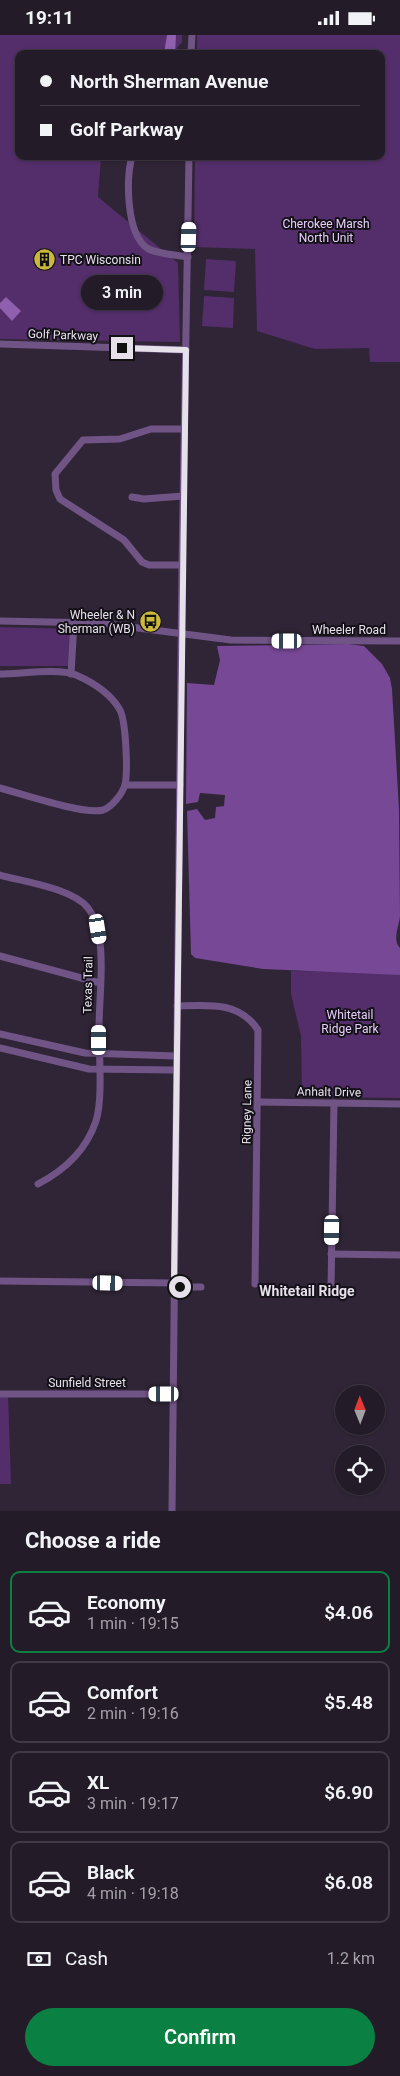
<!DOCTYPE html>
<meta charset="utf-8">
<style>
body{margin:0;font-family:Roboto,sans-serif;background:#2f2934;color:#f1f3f6;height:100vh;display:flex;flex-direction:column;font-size:19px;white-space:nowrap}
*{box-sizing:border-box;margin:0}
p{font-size:16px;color:#a3a1a8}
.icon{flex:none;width:28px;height:28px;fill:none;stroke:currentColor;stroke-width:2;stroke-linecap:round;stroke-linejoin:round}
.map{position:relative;height:1476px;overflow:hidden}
.sheet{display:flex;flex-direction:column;background:#231c28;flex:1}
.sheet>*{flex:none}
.top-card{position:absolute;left:15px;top:15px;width:370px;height:110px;border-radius:10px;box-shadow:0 1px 4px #0004,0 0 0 1px #403a45;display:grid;align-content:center;height:110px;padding:0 25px;background:#231c28}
.needle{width:32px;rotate:359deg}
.controls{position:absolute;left:335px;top:1350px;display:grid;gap:10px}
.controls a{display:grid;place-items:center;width:50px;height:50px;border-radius:50%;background:#231c28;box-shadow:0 1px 4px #0004,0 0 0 1px #403a45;font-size:25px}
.end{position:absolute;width:22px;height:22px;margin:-11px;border:6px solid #e6e0eb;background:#111;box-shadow:0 0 0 2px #111}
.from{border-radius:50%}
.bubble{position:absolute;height:35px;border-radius:18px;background:#231c28;box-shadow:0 1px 4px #0004,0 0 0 1px #403a45;font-size:16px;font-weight:600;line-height:35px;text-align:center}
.car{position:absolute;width:15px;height:30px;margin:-15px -8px;border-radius:6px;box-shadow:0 0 4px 1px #0007;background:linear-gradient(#fff 24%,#345 0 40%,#fff 0 76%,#345 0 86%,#fff 0)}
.top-card b{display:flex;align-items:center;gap:18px;height:48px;font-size:19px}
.top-card b+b{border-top:1px solid #403a45}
.top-card i{width:12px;height:12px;background:#f1f3f6}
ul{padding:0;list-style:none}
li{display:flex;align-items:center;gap:15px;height:82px;margin:0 10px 8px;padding:0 15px;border:2px solid #403a45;border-radius:10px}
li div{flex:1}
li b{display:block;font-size:19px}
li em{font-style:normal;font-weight:600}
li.active{border-color:#0b8043}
li>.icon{width:45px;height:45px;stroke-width:1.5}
h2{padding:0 25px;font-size:22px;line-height:60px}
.pay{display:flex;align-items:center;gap:12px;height:55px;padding:0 25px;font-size:19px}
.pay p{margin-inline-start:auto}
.primary-button{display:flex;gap:10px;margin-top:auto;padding:10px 25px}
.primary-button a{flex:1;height:58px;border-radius:30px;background:#0b8043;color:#fff;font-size:20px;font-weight:600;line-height:58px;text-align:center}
.status{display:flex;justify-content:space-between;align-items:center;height:35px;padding:0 25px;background:#231c28;direction:ltr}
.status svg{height:14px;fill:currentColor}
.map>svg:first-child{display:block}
</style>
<div class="status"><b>19:11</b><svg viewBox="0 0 49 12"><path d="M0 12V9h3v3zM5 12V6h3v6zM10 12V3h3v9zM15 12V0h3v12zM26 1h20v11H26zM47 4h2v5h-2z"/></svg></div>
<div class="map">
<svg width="400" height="1476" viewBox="0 0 400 1476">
<rect width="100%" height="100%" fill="#2f2536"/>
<g fill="#532e6a">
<polygon points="0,0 182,0 182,7 172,19 19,19 19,121 101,121 98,162 178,228 180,307 0,304"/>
<polygon points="197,0 400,0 400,327 370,327 369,313 315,314 257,296 255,214 194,212 195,121 381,121 381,19 197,19"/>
<polygon points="206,224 236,226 234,257 204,255"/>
<polygon points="204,261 234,263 233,293 202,291"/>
<polygon points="0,592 71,594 69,631 0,631"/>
<polygon points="291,936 400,937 400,1063 302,1062 301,1001 291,959"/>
<polygon points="0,1359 8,1359 11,1449 0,1449"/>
</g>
<path fill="#774895" d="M348 609 364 611 382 629 390 643 392 654 399 774 400 881C399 891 392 906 400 913V940L263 934 195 923 191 919 187 776 197 774 205 785 215 783 216 772 224 771 225 760 200 758 198 767 186 769 187 648 214 650 220 625 217 611Z"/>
<g fill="#8f60ae">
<polygon points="167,0 176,0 175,19 164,19"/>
<polygon points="6,262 21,276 12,286 0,273 0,268"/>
</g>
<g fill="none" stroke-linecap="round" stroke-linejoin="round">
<g stroke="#715486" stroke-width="7">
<polyline points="191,19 192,0"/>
<path d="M132 121C126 144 126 198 147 213 156 219 177 220 188 222"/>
<polyline points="0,309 186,315"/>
<polyline points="132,462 144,464 183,461"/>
<polyline points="182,530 149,530 142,527 124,505 60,464 56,455 55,439 83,405 120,404 151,394 184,394"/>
<polyline points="0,586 99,588 231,605 400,606"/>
<path d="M0 639C20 639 59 633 76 640 92 647 111 659 120 675 126 687 128 736 125 750 122 759 112 772 103 775 84 780 22 759 0 753"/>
<polyline points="71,639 74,587"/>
<polyline points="125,750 180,750"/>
<path d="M0 840C24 847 72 853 88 873 94 881 98 890 99 900 104 931 99 964 99 995 99 1021 103 1063 96 1086 86 1116 65 1135 38 1149"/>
<polyline points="0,921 100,948"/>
<path d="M177 971C208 970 239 966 258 995L255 1249"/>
<polyline points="0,999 85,1018 176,1021"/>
<polyline points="0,1013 89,1034 176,1035"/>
<polyline points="258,1067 400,1069"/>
<polyline points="331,1219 400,1220"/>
<polyline points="0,1246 174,1248 180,1252 201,1252"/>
<polyline points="331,1254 334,1068"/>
<polyline points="0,1359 173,1359"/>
<polyline points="172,1476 182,530 189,121"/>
</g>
</g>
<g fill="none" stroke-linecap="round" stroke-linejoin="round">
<polyline stroke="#e6e0eb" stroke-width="6" points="122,313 186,315 174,1248 180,1252"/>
</g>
<defs>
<symbol id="building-disc" viewBox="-11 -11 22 22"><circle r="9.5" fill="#ccb939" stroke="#141018"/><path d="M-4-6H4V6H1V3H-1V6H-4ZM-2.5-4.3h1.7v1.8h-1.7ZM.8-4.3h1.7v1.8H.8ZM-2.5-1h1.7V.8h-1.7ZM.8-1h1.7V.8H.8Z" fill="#111"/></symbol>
<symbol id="bus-disc" viewBox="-11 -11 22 22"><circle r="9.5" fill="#ccb939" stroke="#141018"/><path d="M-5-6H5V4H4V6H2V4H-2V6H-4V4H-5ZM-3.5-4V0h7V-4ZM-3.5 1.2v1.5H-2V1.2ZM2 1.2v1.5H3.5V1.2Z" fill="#111"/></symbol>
</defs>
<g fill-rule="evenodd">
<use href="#building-disc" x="32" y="212" width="25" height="25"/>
<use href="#bus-disc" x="138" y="574" width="25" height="25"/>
</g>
<g text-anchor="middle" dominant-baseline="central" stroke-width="4" stroke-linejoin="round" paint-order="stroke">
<g font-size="12" fill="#e6cdf8" stroke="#141018">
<text x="326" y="189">Cherokee Marsh<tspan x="326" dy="14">North Unit</tspan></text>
<text x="350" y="980">Whitetail<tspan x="350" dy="14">Ridge Park</tspan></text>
</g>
<g font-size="12" fill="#e6e0eb" stroke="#141018" text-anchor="start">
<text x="60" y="225">TPC Wisconsin</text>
<text x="135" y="580" text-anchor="end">Wheeler &amp; N<tspan x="135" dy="14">Sherman (WB)</tspan></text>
</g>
<g font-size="12" fill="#e6e0eb" stroke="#141018">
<text transform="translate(63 300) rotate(2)">Golf Parkway</text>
<text x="349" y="595">Wheeler Road</text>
<text transform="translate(88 950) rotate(-89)">Texas Trail</text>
<text transform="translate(329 1057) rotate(1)">Anhalt Drive</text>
<text transform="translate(247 1077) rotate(-89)">Rigney Lane</text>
<text x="87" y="1348">Sunfield Street</text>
</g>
<g font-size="14" font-weight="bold" fill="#e6e0eb" stroke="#141018">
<text x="307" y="1256">Whitetail Ridge</text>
</g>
</g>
</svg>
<div class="controls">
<a><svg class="needle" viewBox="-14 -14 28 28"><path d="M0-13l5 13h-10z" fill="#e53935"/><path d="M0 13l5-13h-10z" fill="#a3a1a8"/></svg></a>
<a><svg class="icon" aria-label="locate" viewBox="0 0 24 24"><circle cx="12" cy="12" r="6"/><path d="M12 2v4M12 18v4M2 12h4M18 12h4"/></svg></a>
</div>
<i class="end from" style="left:180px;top:1252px"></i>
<i class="end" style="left:122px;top:313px"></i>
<div class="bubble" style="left:81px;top:240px;width:82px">3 min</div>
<i class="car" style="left:189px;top:202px;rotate:2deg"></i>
<i class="car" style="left:287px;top:606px;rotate:270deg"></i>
<i class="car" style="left:98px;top:894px;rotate:171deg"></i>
<i class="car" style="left:99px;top:1005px;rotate:0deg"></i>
<i class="car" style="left:332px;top:1195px;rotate:181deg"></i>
<i class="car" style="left:108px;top:1248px;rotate:91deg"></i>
<i class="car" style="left:164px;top:1359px;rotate:270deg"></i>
<div class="top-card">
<b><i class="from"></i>North Sherman Avenue</b>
<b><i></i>Golf Parkway</b>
</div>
</div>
<section class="sheet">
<h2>Choose a ride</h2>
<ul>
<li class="active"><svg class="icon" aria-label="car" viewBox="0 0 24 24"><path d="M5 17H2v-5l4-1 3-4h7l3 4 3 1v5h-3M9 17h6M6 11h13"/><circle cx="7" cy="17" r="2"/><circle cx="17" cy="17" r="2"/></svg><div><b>Economy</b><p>1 min · 19:15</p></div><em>$4.06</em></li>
<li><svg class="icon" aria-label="car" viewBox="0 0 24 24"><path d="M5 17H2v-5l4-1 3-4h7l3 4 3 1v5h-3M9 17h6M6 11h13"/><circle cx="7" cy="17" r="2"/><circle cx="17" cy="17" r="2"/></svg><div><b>Comfort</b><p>2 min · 19:16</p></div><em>$5.48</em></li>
<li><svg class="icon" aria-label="car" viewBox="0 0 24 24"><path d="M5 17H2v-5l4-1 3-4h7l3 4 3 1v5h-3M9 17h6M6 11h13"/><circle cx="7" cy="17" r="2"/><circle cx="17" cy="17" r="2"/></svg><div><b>XL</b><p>3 min · 19:17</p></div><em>$6.90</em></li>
<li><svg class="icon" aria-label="car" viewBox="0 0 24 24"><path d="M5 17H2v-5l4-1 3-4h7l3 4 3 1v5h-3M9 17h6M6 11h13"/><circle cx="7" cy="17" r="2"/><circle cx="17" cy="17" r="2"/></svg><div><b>Black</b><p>4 min · 19:18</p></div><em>$6.08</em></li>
</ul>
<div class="pay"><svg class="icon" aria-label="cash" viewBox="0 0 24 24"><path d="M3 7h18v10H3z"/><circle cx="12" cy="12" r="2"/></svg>Cash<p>1.2 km</p></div>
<div class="primary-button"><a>Confirm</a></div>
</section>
